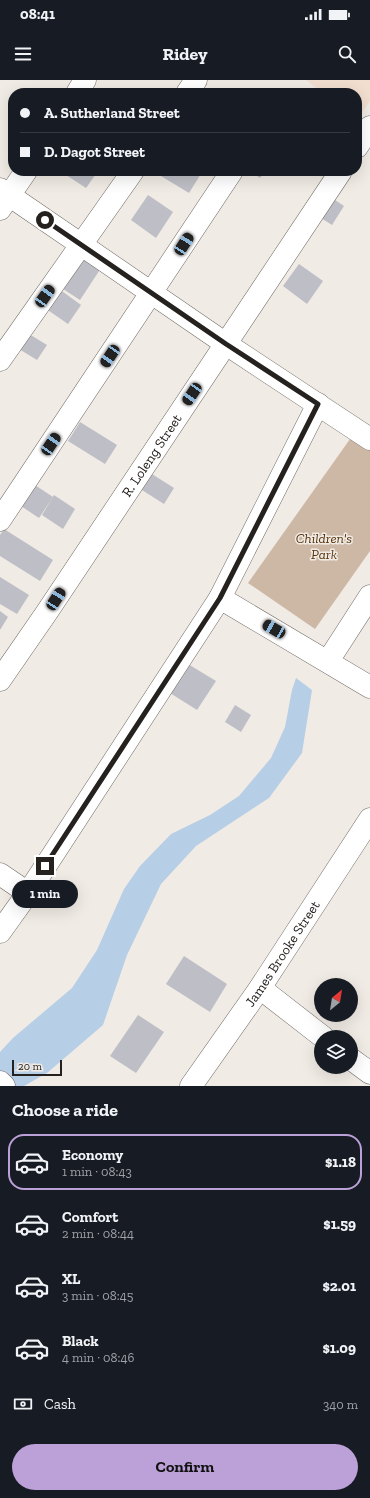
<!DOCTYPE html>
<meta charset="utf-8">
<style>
body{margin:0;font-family:"Zilla Slab",serif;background:#242831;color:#f1f3f6;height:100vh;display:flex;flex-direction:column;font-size:15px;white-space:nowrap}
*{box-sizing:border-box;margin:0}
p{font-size:13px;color:#9ea1a6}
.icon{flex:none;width:22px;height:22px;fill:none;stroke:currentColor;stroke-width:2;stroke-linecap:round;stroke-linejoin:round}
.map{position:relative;height:1006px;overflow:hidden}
.side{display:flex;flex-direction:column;background:#171b24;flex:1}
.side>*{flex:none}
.hud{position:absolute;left:8px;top:8px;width:354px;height:88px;border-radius:16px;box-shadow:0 4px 16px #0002;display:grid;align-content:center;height:88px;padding:0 12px;background:#171b24}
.needle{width:26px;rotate:30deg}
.controls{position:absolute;left:314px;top:898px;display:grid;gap:8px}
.controls a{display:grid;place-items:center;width:44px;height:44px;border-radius:50%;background:#171b24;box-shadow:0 4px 16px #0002;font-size:20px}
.scale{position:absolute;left:12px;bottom:10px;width:50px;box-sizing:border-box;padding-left:4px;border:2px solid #24211f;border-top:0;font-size:11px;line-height:14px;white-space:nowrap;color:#24211f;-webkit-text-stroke:3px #f1ebe5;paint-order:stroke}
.end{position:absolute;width:18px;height:18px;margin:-9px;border:5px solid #24211f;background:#fff;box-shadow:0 0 0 2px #fff}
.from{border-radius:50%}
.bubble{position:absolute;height:28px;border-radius:14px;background:#171b24;box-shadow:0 4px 16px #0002;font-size:13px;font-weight:800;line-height:28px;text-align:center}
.car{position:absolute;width:12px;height:24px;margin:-12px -6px;border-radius:5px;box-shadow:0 0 3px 1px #0007;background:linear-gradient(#222 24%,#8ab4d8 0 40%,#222 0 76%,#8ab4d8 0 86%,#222 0)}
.hud b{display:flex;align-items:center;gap:14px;height:38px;font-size:15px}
.hud b+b{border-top:1px solid #363941}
.hud i{width:10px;height:10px;background:#f1f3f6}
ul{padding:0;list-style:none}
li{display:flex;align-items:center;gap:12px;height:56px;margin:0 8px 6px;padding:0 4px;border:2px solid transparent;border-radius:16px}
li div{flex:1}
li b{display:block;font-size:15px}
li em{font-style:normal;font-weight:800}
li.active{border-color:#bba1d8}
li>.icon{width:36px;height:36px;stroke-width:1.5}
h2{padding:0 12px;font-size:18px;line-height:48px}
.pay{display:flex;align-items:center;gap:10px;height:44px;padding:0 12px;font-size:15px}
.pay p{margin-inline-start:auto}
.primary-button{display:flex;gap:8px;margin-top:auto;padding:8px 12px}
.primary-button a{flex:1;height:46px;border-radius:24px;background:#bba1d8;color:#111;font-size:16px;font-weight:800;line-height:46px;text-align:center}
.status{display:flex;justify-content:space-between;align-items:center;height:28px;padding:0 20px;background:#171b24;direction:ltr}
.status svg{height:11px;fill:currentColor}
header{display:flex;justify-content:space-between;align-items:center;height:52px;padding:0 12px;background:#171b24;font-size:18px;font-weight:800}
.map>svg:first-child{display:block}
</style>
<div class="status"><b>08:41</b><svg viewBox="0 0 49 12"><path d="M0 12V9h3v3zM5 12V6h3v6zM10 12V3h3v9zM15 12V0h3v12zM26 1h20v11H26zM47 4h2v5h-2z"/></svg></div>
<header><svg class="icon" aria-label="menu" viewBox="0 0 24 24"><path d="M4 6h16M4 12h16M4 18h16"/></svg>Ridey<svg class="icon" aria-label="search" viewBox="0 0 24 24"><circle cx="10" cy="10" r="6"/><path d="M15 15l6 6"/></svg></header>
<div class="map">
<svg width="370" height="1006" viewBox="0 0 370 1006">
<rect width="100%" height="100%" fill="#f1ebe5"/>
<polygon fill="#f2decf" points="306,0 370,0 370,21 358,38 357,13 323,13"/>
<polygon fill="#cdb8a6" points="355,352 370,362 370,471 315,549 248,503"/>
<polygon fill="#b6cee6" points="296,598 312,610 302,673 269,718 196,766 161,804 127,875 103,945 47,993 24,1006 0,1006 0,972 13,958 72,908 97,870 124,809 140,786 171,754 210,735 239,716 271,678 285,647 292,610"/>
<g fill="#bebec6">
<polygon points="64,91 98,91 86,108 63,93"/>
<polygon points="164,91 201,91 202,92 189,113 161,96"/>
<polygon points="250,91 265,91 260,98"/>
<polygon points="326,114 344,126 332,145 313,133"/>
<polygon points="148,115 173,132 156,158 131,140"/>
<polygon points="81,176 101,188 80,220 60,207"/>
<polygon points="299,184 323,201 307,224 283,206"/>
<polygon points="55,206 81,225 68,244 42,226"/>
<polygon points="29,254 47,265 37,280 19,269"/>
<polygon points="80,342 117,365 105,384 68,361"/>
<polygon points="144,389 174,408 164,424 134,405"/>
<polygon points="32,403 53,417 39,438 18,424"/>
<polygon points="54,415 75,429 63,449 42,435"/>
<polygon points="4,449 53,480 40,501 0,476 0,455"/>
<polygon points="0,497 29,515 17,534 0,524"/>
<polygon points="0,531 8,537 0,550"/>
<polygon points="188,584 216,601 197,630 170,613"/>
<polygon points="235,625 251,635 241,652 225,642"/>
<polygon points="184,876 227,904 210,932 166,904"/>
<polygon points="138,935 164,952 136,993 110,976"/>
</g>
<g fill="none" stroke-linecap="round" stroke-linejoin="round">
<defs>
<g id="minor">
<polyline points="77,13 85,0"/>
<polyline points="187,13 196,0"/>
<polyline points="357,67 370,47"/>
<polyline points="0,109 226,264 370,359"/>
<polyline points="0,129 26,91"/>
<polyline points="0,280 133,91"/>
<polyline points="0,440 232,91"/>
<polyline points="220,518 370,607"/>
<polyline points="328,581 370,516"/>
<path id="s1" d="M0 600 47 532 341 91"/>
<polyline points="0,794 28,813"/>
<polyline points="0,852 28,813 220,518 318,324"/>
<polyline points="260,908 323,957"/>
<polyline points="351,979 370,993"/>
<polyline points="0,1002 4,1006"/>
<path id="s2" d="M191 1006 260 908 370 739"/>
</g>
</defs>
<use href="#minor" stroke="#716c67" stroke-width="23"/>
<use href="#minor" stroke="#fff" stroke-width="22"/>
</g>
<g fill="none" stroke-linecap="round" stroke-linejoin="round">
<polyline stroke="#24211f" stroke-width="5" points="45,786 220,518 318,324 226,264 45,140"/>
</g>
<g text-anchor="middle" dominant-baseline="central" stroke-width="3" stroke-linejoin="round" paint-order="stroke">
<g font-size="14" fill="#24211f" stroke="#f1ebe5">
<text stroke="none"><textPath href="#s1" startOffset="271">R. Loleng Street</textPath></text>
<text stroke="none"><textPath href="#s2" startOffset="161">James Brooke Street</textPath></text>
</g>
<g font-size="14" font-style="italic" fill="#55310a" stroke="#f1ebe5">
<text x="324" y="458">Children's<tspan x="324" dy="16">Park</tspan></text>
</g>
</g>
</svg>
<div class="controls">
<a><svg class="needle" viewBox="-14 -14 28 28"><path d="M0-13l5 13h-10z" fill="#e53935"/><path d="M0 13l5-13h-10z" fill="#9ea1a6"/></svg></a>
<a><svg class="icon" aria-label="layers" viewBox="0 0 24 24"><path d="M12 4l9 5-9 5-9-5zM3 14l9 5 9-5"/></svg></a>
</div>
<div class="scale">20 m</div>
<i class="end from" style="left:45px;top:140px"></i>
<i class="end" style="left:45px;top:786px"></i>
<div class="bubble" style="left:12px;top:800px;width:66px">1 min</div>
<i class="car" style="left:184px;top:164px;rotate:33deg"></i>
<i class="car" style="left:45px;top:216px;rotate:35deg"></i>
<i class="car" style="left:110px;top:276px;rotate:214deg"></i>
<i class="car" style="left:192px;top:314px;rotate:214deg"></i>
<i class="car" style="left:51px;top:364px;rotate:34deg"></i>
<i class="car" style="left:56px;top:519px;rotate:33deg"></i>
<i class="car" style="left:274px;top:549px;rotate:300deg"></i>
<div class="hud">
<b><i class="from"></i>A. Sutherland Street</b>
<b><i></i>D. Dagot Street</b>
</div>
</div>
<section class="side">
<h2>Choose a ride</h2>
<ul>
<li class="active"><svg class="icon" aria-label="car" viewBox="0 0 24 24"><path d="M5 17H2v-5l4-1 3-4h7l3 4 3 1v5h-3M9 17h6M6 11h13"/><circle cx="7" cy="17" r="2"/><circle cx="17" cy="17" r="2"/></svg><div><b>Economy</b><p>1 min · 08:43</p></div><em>$1.18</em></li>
<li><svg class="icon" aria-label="car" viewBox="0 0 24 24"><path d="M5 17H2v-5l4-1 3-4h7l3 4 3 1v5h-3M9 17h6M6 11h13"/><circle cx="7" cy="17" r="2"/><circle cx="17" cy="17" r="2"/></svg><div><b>Comfort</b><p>2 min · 08:44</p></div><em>$1.59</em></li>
<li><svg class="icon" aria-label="car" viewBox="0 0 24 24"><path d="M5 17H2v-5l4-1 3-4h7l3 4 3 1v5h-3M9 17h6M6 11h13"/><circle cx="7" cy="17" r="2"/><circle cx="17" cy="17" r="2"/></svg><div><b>XL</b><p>3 min · 08:45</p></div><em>$2.01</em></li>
<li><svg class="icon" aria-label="car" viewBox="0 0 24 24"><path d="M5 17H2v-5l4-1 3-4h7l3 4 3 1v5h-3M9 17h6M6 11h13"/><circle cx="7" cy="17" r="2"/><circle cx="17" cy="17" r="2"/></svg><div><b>Black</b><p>4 min · 08:46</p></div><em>$1.09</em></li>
</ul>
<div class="pay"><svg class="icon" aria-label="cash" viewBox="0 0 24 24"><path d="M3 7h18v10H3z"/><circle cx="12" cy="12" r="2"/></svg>Cash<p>340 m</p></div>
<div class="primary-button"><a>Confirm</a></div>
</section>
